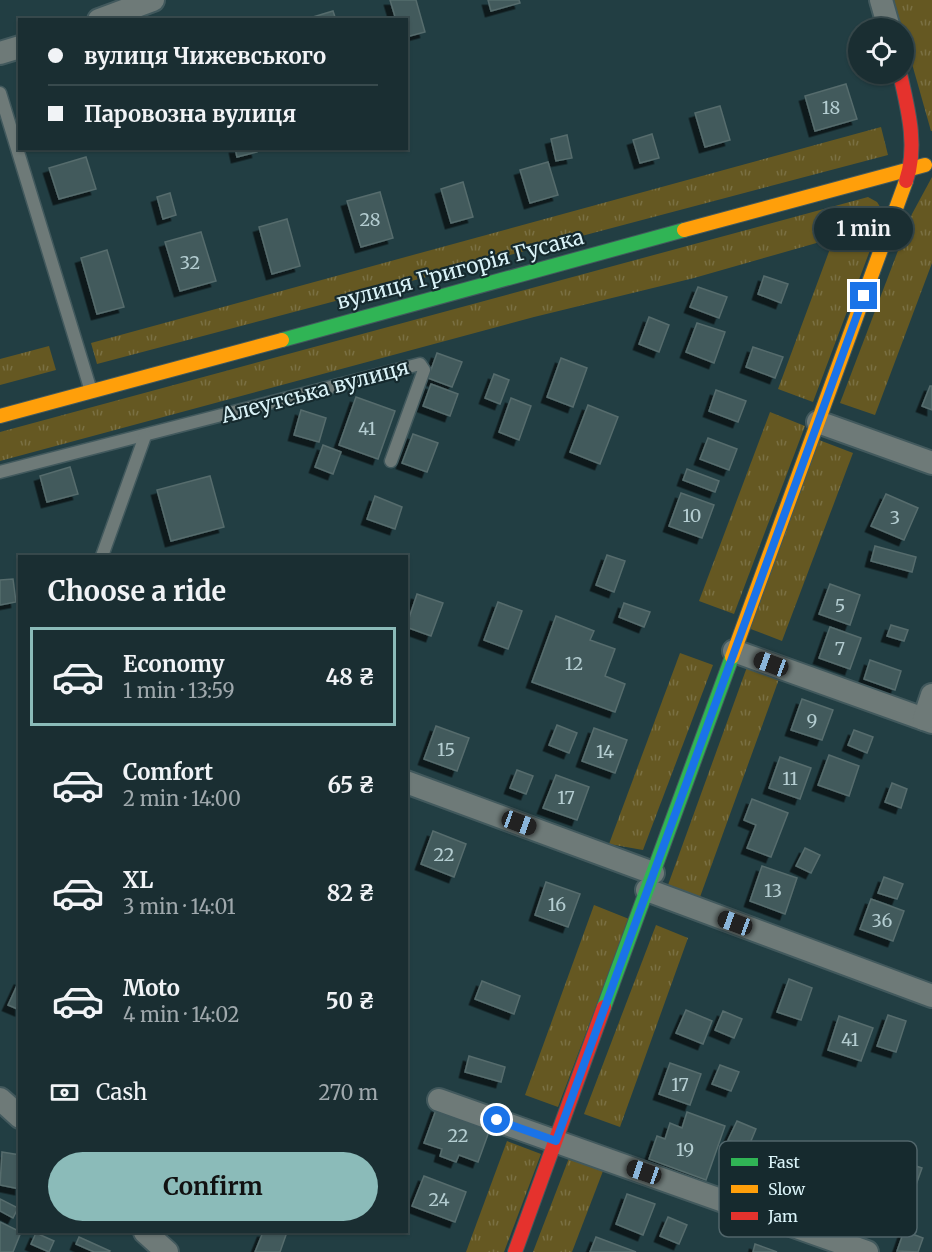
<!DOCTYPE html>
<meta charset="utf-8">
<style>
body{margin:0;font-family:Merriweather,serif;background:#273a3e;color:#f1f3f6;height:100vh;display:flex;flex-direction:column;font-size:22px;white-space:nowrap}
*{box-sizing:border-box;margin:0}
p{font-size:20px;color:#9fa8ac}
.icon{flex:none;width:33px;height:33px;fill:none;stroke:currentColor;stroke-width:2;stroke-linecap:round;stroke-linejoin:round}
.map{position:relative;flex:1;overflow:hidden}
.side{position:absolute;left:18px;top:555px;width:390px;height:678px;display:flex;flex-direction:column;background:#1a2e32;border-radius:0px;box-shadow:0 2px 4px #0004,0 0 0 2px #384a4d}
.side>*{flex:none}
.guide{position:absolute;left:18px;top:18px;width:390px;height:132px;border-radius:0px;box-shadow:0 2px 4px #0004,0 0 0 2px #384a4d;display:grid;align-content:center;height:132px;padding:0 30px;background:#1a2e32}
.controls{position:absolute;left:848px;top:18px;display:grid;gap:12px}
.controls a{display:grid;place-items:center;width:66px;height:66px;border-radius:50%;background:#1a2e32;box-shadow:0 2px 4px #0004,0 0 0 2px #384a4d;font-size:30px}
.end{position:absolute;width:27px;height:27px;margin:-14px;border:8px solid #1a73e8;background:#fff;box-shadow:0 0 0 3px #fff}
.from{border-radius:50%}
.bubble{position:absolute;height:42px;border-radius:21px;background:#1a2e32;box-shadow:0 2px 4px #0004,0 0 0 2px #384a4d;font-size:20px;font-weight:700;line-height:42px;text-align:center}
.car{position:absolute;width:18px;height:36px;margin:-18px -9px;border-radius:8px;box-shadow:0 0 4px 2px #0007;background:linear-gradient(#222 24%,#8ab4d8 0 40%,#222 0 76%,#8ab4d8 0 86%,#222 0)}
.guide b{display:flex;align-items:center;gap:21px;height:57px;font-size:22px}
.guide b+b{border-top:2px solid #384a4d}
.guide i{width:15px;height:15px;background:#f1f3f6}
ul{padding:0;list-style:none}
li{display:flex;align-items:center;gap:18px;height:99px;margin:0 12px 9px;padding:0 18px;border:3px solid transparent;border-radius:0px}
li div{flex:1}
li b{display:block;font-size:22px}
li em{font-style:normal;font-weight:700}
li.active{border-color:#8bbbb9}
li>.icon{width:54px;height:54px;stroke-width:1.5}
h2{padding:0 30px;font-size:27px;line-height:72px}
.pay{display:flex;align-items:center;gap:15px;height:66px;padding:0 30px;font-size:22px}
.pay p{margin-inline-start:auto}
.cta{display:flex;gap:12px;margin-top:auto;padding:12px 30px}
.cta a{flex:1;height:69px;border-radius:36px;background:#8bbbb9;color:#111;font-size:24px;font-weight:700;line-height:69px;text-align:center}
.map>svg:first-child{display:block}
</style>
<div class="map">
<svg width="932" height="1252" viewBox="0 0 932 1252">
<defs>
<pattern id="grass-tufts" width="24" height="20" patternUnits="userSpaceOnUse" patternTransform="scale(1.5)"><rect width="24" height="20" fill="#655822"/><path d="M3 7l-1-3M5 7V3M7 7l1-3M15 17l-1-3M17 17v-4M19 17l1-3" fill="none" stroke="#7a7043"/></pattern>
<filter id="shadow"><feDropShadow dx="-5.5" dy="5.5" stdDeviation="0" flood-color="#0009"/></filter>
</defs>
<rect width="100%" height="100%" fill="#223e43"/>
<g fill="url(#grass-tufts)">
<polygon points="894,0 932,0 932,131 931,131"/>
<polygon points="881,127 888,155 97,364 91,343"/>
<polygon points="932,177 932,263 875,415 840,403 912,214"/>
<polygon points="868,197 877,202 884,213 813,402 778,389 834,238 694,278 534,317 0,461 0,432"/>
<polygon points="49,346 56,370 0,385 0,359"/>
<polygon points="770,412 805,426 734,614 699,601"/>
<polygon points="819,440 853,453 782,641 748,628"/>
<polygon points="680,653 713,665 643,850 609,844"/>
<polygon points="747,667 779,679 700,897 668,885"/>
<polygon points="594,905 629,919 558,1107 525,1095"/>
<polygon points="656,925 688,938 620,1127 584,1114"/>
<polygon points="507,1141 541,1154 504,1252 466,1252"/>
<polygon points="569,1158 603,1171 572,1252 533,1252"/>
</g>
<g fill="#435a5b" stroke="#566c6d" stroke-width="1.5" filter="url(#shadow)">
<polygon points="390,0 416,0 425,32 406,37 406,20 396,20"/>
<polygon points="488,0 519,0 520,3 491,11"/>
<polygon points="333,11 336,20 303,20"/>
<polygon points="846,84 857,119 815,131 805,96"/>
<polygon points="720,106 730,140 705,147 695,113"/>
<polygon points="652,134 659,158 640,163 633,140"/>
<polygon points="567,135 572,158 556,161 551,139"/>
<polygon points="235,148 256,148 257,152 237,157"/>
<polygon points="86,157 96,189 59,199 49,168"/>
<polygon points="548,162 558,195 530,203 520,170"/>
<polygon points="463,182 473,217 451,223 441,189"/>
<polygon points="380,192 393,238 361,247 347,201"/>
<polygon points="170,193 176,215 163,219 157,197"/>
<polygon points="287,219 300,266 272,274 259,227"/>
<polygon points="201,232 216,281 180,291 165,242"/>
<polygon points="107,250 124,307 97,314 81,258"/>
<polygon points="764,276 788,284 781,303 758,294"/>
<polygon points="698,287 727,297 719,318 690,307"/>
<polygon points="649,317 669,325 659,352 639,344"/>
<polygon points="697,323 725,332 714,363 686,352"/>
<polygon points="753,347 783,357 775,378 746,367"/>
<polygon points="437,353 462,362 452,387 428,378"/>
<polygon points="561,358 587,368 573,407 547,397"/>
<polygon points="494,374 509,380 500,404 485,398"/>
<polygon points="431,384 458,394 450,416 423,406"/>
<polygon points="930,386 932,386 932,410 922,406"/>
<polygon points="716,390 746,401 738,422 709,411"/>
<polygon points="356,397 395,411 378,459 339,445"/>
<polygon points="511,398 531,406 519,440 499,432"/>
<polygon points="588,405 618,417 600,464 570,452"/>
<polygon points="301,410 326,418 319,442 294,435"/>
<polygon points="413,434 438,443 427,472 402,463"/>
<polygon points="708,438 737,449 729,470 700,459"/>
<polygon points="323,445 341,452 333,474 315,467"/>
<polygon points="70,467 78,494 47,502 40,476"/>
<polygon points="687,469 719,481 715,492 683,480"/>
<polygon points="210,476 224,527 171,541 157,490"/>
<polygon points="681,493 714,505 702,538 669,526"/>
<polygon points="886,494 918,508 904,540 871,526"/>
<polygon points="375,496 402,507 395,529 367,519"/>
<polygon points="875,546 916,557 912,572 871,561"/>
<polygon points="607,555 625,561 614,592 596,585"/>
<polygon points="13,579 16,602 0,605 0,580"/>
<polygon points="830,584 860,595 850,625 819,614"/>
<polygon points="417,594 443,603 431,636 406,627"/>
<polygon points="498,602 522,611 508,649 484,640"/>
<polygon points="624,603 650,612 644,627 619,617"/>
<polygon points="556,616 594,631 590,640 615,649 605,676 625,684 615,712 532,682"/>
<polygon points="891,625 908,630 904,641 887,636"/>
<polygon points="830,627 861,638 850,669 819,658"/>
<polygon points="870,660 901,671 895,690 864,679"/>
<polygon points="802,699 833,710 822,740 791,730"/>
<polygon points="557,725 577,733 569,753 549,745"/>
<polygon points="436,726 469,738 457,771 424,759"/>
<polygon points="594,728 627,740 615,773 582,761"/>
<polygon points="854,730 873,737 867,753 848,745"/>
<polygon points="829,755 859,766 849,796 818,785"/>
<polygon points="780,757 811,768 800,799 769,788"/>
<polygon points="517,770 533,776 526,794 510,788"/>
<polygon points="556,775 589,787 577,820 543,808"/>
<polygon points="892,783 907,789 901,808 885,802"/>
<polygon points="752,799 788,813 771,857 747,848 756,825 744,820"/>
<polygon points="433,831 466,844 454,877 421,864"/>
<polygon points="805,848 820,855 811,873 796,866"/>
<polygon points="762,866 797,878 785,914 750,901"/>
<polygon points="884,877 903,884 897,899 878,893"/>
<polygon points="546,882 580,894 568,927 535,915"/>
<polygon points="871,899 904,911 893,941 860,929"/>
<polygon points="20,979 20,1010 8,1005"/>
<polygon points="789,979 812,988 801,1020 777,1012"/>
<polygon points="482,981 520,996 514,1014 475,999"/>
<polygon points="686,1010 712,1021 703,1044 676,1033"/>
<polygon points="723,1011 742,1019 734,1038 715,1030"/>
<polygon points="888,1015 906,1021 896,1052 877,1046"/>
<polygon points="839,1016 873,1028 861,1061 828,1050"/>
<polygon points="469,1056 505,1067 501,1082 465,1072"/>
<polygon points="670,1063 701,1074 690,1105 659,1094"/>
<polygon points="720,1065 739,1072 731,1091 712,1084"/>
<polygon points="437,1107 491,1126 478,1162 459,1155 456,1162 440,1156 442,1149 424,1143"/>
<polygon points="687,1112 725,1126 706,1180 649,1159 657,1136 665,1139 670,1123 682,1128"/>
<polygon points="737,1121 756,1129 748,1148 728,1140"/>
<polygon points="2,1152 20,1155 20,1189 0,1185"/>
<polygon points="904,1162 922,1168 907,1210 889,1204"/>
<polygon points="424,1176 466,1192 455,1222 412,1206"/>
<polygon points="627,1194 655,1204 643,1235 616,1224"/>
<polygon points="0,1199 18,1208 13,1218 0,1211"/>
<polygon points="668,1217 687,1225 679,1244 660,1236"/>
<polygon points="0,1222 21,1232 13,1252 0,1252"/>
<polygon points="904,1231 923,1238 918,1252 897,1251"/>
<polygon points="263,1232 287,1232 280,1252 255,1252"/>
<polygon points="36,1233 54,1241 49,1252 31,1244"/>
<polygon points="79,1237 110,1251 109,1252 94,1252 76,1244"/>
<polygon points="596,1237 636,1252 590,1252"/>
<polygon points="755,1244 777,1252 753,1252"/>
</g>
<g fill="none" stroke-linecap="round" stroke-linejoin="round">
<defs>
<g id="lane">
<polyline points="0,93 91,391"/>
<polyline points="0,472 420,364 424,370 391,461"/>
<polyline points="102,556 145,436"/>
</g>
<g id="street">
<polyline points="881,0 889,28"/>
<polyline points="99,20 153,0"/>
<polyline points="0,53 20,47"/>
<polyline points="818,422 932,463"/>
<polyline points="734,651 932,722"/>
<polyline points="924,719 932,695"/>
<polyline points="406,782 653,873"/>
<polyline points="647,890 932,996"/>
<polyline points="0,1099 20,1117"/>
<polyline points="439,1100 867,1252"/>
<polyline points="145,1232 167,1252"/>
</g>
<g id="fast">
<polyline points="282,340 684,230"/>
<polyline points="604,1007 732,657"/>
</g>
<g id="slow">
<polyline points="684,230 925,165"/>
<polyline points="0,416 282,340"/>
<polyline points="732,657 906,181"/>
</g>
<g id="jam">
<path d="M900 74C908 109 918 147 906 181"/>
<polyline points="515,1252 604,1007"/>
</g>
</defs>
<use href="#lane" stroke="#42595d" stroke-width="15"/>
<use href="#street" stroke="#42595d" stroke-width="26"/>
<use href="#fast" stroke="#42595d" stroke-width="16"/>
<use href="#slow" stroke="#42595d" stroke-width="16"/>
<use href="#jam" stroke="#42595d" stroke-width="16"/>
<use href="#lane" stroke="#6e7a78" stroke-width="12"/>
<use href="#street" stroke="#6e7a78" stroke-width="22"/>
<use href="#fast" stroke="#30b455" stroke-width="14"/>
<use href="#slow" stroke="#ff9f0a" stroke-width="14"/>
<use href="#jam" stroke="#e5322d" stroke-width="14"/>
</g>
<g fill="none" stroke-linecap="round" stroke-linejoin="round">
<polyline stroke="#1a73e8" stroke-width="8" points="497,1120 556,1141 864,296"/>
</g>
<g text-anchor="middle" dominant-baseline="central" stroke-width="4.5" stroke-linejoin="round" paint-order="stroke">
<g font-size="18" fill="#b4cdd1">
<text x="831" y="107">18</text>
<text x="370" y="219">28</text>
<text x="190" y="262">32</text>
<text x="367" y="428">41</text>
<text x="692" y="515">10</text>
<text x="895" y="517">3</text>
<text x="840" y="605">5</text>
<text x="840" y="648">7</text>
<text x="574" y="663">12</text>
<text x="812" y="720">9</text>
<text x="446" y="749">15</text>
<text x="605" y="751">14</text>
<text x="790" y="778">11</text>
<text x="566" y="797">17</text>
<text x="444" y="854">22</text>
<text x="773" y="890">13</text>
<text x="557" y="904">16</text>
<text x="882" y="920">36</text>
<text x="850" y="1039">41</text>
<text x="680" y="1084">17</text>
<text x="458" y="1135">22</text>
<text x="685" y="1149">19</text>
<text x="439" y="1199">24</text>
</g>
<g font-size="21" fill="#daf3f8" stroke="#162a2e">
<text transform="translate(460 269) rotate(-15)">вулиця Григорія Гусака</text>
<text transform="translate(315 391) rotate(-15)">Алеутська вулиця</text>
</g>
</g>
<rect x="719" y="1141" width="198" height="96" rx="9" fill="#162a2e" stroke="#51666b" stroke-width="1.5"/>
<rect x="731" y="1158" width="27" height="8" fill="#30b455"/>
<rect x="731" y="1185" width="27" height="8" fill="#ff9f0a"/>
<rect x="731" y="1212" width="27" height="8" fill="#e5322d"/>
<g font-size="16" fill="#daf3f8">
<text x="768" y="1168">Fast</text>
<text x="768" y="1195">Slow</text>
<text x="768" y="1222">Jam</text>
</g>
</svg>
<div class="controls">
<a><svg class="icon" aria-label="locate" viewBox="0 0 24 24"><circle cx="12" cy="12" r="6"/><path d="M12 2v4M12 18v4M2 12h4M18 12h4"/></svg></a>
</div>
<i class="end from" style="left:497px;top:1120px"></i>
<i class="end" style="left:864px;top:296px"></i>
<div class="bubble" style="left:814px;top:208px;width:99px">1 min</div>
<i class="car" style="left:771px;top:664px;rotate:290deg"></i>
<i class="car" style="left:519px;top:823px;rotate:110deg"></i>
<i class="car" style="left:735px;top:923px;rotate:290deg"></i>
<i class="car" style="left:644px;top:1172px;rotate:289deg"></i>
<div class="guide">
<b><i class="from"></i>вулиця Чижевського</b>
<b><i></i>Паровозна вулиця</b>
</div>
<section class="side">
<h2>Choose a ride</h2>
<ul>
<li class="active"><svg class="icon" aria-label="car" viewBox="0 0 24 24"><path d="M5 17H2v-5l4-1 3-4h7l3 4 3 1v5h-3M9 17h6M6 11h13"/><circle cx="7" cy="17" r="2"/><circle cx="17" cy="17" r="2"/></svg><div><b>Economy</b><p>1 min · 13:59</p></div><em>48 ₴</em></li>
<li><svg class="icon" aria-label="car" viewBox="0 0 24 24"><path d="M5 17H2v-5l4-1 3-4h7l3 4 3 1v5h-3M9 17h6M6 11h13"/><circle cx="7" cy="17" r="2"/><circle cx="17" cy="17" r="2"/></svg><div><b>Comfort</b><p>2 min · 14:00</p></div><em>65 ₴</em></li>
<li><svg class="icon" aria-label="car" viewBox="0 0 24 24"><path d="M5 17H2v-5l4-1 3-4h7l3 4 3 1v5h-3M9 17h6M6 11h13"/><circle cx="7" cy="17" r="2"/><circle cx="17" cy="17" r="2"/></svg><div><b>XL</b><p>3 min · 14:01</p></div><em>82 ₴</em></li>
<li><svg class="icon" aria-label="car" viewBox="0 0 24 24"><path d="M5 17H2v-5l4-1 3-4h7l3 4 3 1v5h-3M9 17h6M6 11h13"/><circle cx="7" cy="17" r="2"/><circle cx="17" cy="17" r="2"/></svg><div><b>Moto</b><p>4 min · 14:02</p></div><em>50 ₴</em></li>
</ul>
<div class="pay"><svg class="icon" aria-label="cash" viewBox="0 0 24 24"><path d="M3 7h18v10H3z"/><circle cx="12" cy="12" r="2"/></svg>Cash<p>270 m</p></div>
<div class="cta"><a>Confirm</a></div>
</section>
</div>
